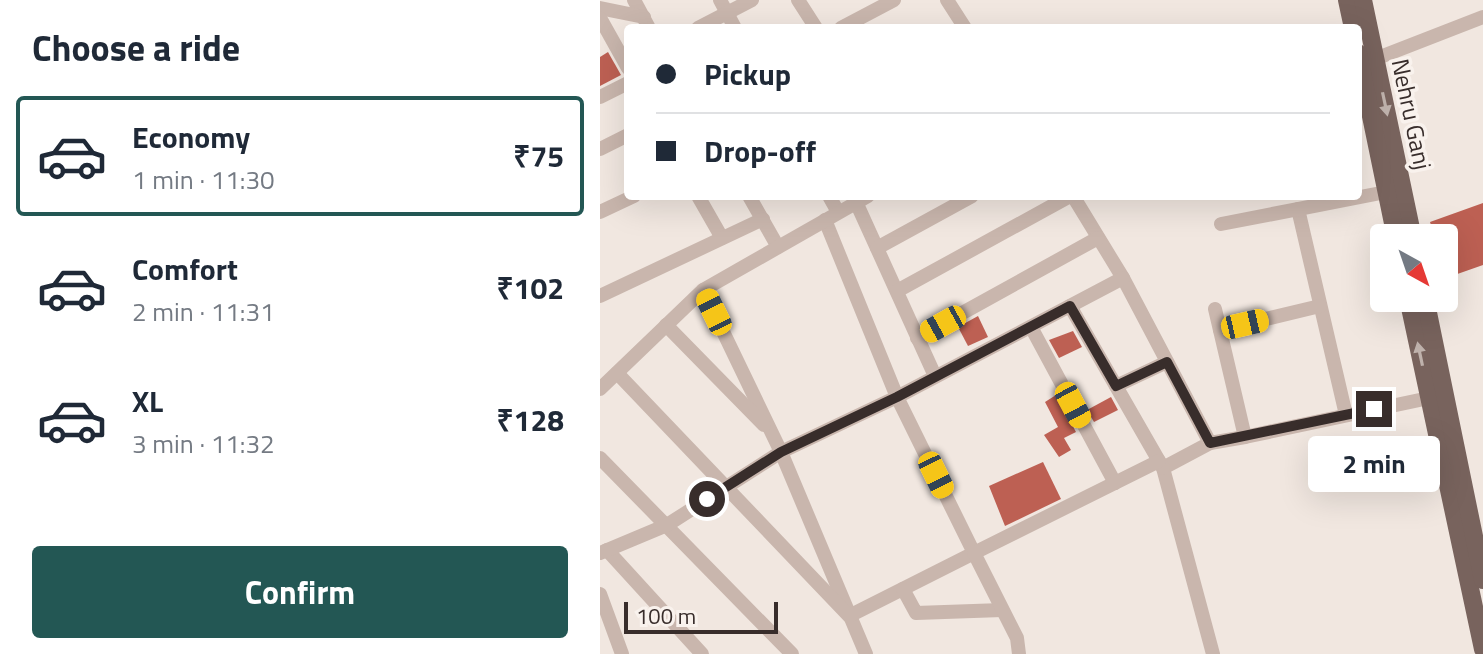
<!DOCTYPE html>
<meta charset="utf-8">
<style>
body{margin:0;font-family:"Titillium Web",sans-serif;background:#f6f6f7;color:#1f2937;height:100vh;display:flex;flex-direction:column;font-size:30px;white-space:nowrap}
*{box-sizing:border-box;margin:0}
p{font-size:26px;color:#747a83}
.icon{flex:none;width:44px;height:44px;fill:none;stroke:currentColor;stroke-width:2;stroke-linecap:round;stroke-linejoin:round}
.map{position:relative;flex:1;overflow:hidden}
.drawer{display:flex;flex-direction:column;background:#fff;width:600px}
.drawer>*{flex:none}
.guide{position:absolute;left:24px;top:24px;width:738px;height:176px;border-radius:8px;box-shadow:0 8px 32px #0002;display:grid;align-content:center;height:176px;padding:0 32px;background:#fff}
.needle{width:52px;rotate:140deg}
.fabs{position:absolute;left:770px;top:224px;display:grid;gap:16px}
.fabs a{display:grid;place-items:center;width:88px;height:88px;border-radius:8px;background:#fff;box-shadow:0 8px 32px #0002;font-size:40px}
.scale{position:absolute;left:24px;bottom:20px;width:154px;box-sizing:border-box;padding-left:8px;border:4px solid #382d2b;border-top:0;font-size:22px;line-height:28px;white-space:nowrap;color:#382d2b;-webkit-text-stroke:6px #f9f2ed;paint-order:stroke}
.end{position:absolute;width:36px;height:36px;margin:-18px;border:10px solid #382d2b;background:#fff;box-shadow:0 0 0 4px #fff}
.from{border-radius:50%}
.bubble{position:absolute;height:56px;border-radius:8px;background:#fff;box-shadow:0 8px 32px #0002;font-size:26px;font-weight:700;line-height:56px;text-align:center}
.car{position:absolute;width:24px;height:48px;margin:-24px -12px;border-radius:10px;box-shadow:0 0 6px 2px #0007;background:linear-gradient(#f5c518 24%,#345 0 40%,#f5c518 0 76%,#345 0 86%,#f5c518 0)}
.guide b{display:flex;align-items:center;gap:28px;height:76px;font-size:30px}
.guide b+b{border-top:2px solid #e0e1e3}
.guide i{width:20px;height:20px;background:#1f2937}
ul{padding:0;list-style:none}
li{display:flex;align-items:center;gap:24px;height:120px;margin:0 16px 12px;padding:0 16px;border:4px solid transparent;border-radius:8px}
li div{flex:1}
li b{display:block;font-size:30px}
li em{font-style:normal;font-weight:700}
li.on{border-color:#235754}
li>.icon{width:72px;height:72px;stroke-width:1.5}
h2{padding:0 32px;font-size:36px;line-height:96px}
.button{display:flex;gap:16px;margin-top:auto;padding:16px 32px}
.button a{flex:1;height:92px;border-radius:8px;background:#235754;color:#fff;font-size:32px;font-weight:700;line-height:92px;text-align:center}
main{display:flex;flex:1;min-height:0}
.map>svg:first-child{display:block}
</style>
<main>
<section class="drawer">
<h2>Choose a ride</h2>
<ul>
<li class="on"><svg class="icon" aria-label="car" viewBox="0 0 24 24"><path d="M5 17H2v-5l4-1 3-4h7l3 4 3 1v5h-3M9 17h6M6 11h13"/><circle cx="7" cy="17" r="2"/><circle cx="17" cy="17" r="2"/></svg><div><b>Economy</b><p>1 min · 11:30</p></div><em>₹75</em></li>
<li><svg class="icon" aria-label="car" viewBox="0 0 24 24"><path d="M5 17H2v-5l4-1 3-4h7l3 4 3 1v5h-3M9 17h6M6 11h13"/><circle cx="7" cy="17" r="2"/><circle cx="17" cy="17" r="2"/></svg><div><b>Comfort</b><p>2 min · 11:31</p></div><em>₹102</em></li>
<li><svg class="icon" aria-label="car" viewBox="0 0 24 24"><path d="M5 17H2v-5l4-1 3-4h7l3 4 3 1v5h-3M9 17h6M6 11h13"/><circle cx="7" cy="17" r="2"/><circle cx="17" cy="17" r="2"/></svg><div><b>XL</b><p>3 min · 11:32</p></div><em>₹128</em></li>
</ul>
<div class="button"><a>Confirm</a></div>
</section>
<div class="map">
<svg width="883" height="654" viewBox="0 0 883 654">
<rect width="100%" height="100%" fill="#f1e7e0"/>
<g fill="#bd6053">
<polygon points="8,52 21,75 0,86 0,57"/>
<polygon points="883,203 883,265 846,278 844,238 835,238 830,222"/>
<polygon points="378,316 388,337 368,346 358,327"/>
<polygon points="473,331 482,347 459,358 449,340"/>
<polygon points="456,395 476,432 464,438 471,450 459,457 444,435 458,427 445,402"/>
<polygon points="511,397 518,410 494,422 487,410"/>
<polygon points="443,462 461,499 405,526 389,486"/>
</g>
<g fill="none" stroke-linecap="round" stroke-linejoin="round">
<g stroke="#c9b6ad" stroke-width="14">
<polyline points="34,0 49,28"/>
<polyline points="120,0 135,28"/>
<polyline points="198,0 216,28"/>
<polyline points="347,0 365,28"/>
<polyline points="0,8 44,17"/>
<polyline points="0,18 28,68"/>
<polyline points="98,28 152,0"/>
<polyline points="241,28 294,0"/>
<polyline points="775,59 883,17"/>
<polyline points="0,97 28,83"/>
<polyline points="0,149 28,135"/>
<polyline points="98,196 122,238"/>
<polyline points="149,196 178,247"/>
<polyline points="229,196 238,212"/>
<polyline points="473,196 523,278 610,443 563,468 613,654"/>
<polyline points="256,202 335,376"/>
<polyline points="698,209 746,415"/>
<polyline points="0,212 34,196"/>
<polyline points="621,224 786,192"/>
<polyline points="277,248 372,196"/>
<polyline points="103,290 181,452 266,654"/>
<polyline points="297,291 470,196"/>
<polyline points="0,296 163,219"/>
<polyline points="470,306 563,468"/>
<polyline points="615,309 645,437 829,398"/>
<polyline points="66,325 164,425"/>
<polyline points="431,327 515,483"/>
<polyline points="620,330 720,306"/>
<polyline points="317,338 498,238"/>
<polyline points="17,373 249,616 374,553 297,397 225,220"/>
<polyline points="516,386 567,362"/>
<polyline points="0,389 103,290 268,196"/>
<polyline points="610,443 645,437"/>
<polyline points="0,458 192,654"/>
<polyline points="7,550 102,654"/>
<polyline points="0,553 67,525 181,452 297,397 523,278"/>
<polyline points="303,589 316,613 402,610"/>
<polyline points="0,594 22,654"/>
<polyline points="419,654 417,638 374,553 559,461"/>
</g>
<g stroke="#78635d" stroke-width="18">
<polyline points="747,0 753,28"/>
<polyline points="763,0 813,238"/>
<polyline points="758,53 796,238"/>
<polyline points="808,298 883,649"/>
<polyline points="825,298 883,580"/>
</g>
</g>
<defs><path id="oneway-solid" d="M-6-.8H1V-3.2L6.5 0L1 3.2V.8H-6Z" transform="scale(2)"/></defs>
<g fill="#bfb2ac">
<use href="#oneway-solid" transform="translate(785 104) rotate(78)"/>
<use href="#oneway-solid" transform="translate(820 354) rotate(-102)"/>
</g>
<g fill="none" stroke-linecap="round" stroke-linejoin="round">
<polyline stroke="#382d2b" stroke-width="10" points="107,499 181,452 297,397 470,306 516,386 567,362 610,443 774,409"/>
</g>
<g text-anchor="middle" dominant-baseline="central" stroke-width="7" stroke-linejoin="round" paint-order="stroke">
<g font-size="24" fill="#382d2b" stroke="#f9f2ed">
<text transform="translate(812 114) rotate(78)">Nehru Ganj</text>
</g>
</g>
</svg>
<div class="fabs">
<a><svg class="needle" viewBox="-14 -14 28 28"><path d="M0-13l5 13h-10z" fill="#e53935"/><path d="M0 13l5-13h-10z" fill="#747a83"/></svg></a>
</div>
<div class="scale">100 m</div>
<i class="end from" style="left:107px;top:499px"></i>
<i class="end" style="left:774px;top:409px"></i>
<div class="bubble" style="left:708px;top:436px;width:132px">2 min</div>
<i class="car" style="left:114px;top:312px;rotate:334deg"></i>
<i class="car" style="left:343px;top:324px;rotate:241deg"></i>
<i class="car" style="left:645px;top:324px;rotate:77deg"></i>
<i class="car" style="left:473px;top:405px;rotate:152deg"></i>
<i class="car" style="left:336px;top:475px;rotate:154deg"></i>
<div class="guide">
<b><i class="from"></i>Pickup</b>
<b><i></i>Drop-off</b>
</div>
</div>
</main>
